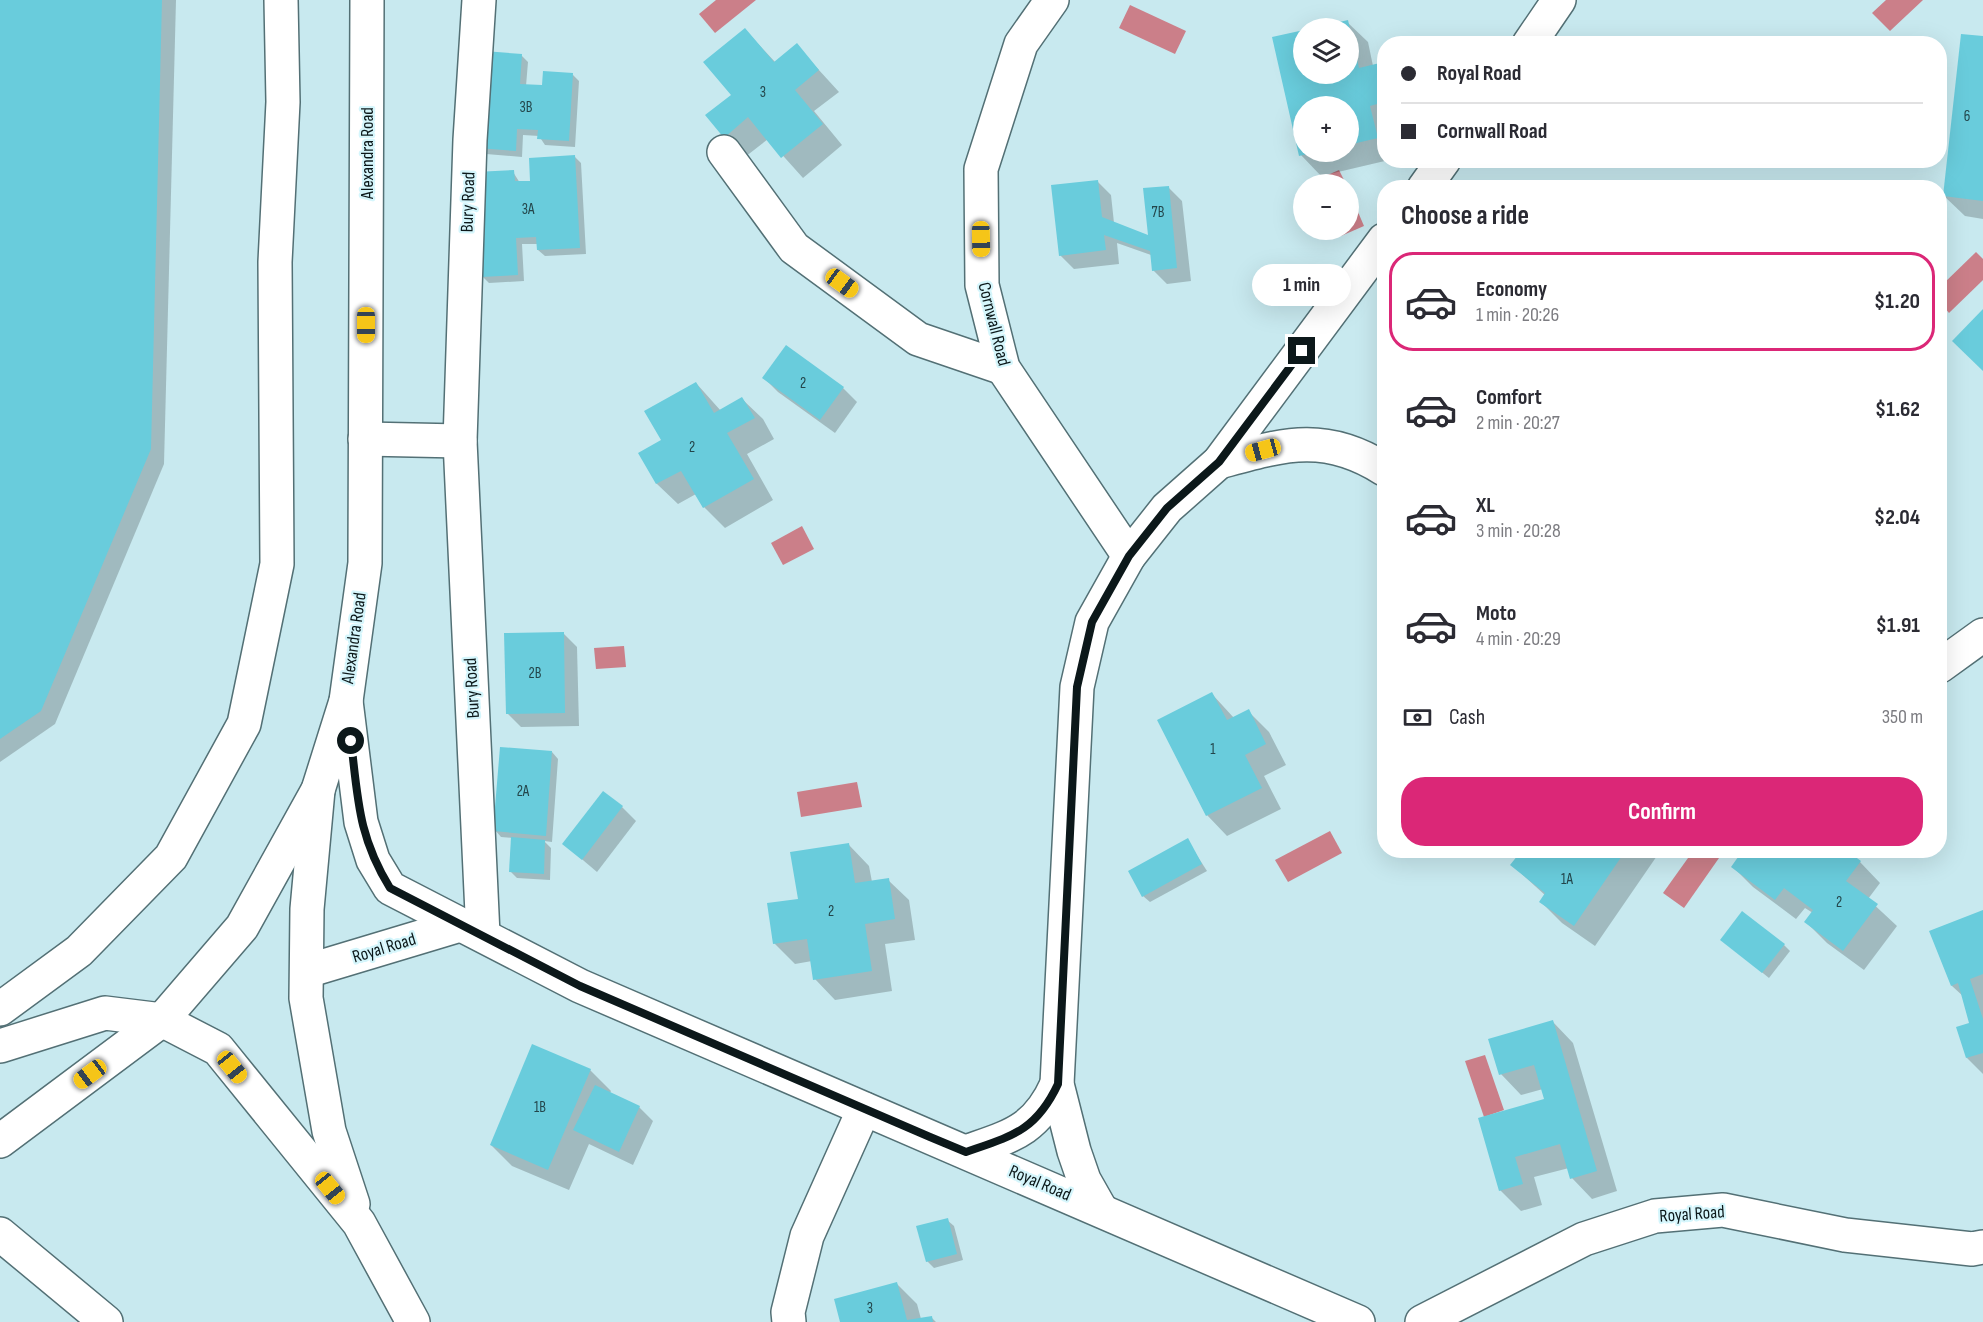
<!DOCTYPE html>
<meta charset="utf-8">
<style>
body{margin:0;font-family:"Sofia Sans Condensed",sans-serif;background:#f7f7f7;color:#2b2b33;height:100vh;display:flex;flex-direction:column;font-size:22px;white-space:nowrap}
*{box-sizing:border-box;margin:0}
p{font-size:20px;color:#7c7c81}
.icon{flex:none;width:33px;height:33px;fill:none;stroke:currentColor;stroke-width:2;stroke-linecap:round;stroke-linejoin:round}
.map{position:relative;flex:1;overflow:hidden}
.drawer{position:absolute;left:1377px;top:180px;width:570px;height:678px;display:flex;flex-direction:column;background:#fff;border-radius:24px;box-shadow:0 6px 24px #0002}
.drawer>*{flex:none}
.hud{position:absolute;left:1377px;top:36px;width:570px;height:132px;border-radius:24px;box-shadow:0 6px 24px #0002;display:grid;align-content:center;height:132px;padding:0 24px;background:#fff}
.fabs{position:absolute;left:1293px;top:18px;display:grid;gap:12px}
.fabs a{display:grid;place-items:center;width:66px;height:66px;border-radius:50%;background:#fff;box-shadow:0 6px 24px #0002;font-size:30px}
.end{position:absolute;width:27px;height:27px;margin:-14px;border:8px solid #0c181a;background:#fff;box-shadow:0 0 0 3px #fff}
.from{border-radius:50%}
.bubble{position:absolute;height:42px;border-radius:21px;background:#fff;box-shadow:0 6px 24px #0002;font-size:20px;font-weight:700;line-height:42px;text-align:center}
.car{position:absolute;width:18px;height:36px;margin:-18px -9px;border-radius:8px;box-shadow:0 0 4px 2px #0007;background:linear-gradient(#f5c518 24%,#345 0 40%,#f5c518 0 76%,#345 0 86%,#f5c518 0)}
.hud b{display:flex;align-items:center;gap:21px;height:57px;font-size:22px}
.hud b+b{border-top:2px solid #e1e1e2}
.hud i{width:15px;height:15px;background:#2b2b33}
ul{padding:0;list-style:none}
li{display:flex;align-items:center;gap:18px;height:99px;margin:0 12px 9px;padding:0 12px;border:3px solid transparent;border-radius:24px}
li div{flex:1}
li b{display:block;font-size:22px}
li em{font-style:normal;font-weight:700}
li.active{border-color:#db2777}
li>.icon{width:54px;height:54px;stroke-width:1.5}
h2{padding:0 24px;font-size:27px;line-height:72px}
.pay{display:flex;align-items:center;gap:15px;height:66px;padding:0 24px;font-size:22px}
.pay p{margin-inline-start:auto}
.cta{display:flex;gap:12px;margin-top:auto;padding:12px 24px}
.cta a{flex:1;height:69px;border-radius:24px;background:#db2777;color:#fff;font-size:24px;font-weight:700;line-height:69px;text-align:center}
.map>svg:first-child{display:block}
</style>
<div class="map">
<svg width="1983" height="1322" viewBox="0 0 1983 1322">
<rect width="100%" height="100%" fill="#c8e9ef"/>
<g fill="#cb7f89">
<polygon points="716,0 756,0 715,33 699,14"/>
<polygon points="1886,0 1923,0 1890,31 1872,13"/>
<polygon points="1130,5 1186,31 1175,54 1119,28"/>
<polygon points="1339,170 1346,184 1318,184 1316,180"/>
<polygon points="1349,191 1364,226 1341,236 1338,230 1348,230"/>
<polygon points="1976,252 1983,259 1983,280 1949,313 1940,302 1940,287"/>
<polygon points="802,526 814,549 783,565 771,543"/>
<polygon points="624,646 626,667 596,669 594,648"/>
<polygon points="857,782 862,807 801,817 797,792"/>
<polygon points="1330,831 1342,853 1288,882 1275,860"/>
<polygon points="1693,851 1708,851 1719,858 1684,908 1663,893"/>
<polygon points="1485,1055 1504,1110 1484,1117 1465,1061"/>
</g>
<g fill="#0003" fill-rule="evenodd">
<polygon points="0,0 176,0 164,464 55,724 0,762"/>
<path d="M1347 22 1368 42 1373 66 1384 64V160H1389L1321 176 1301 155 1304 74H1348V28H1317ZM1304 106H1348V152H1304Z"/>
<polygon points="745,30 776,63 797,46 839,92 814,111 842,145 803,178 768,139 745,157 725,137"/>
<polygon points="1983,38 1983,219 1965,216 1944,196"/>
<polygon points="521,55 528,62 526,86 544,87 573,75 579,81 575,147 545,145 539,136 523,135 522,157 486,154 479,147"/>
<polygon points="575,157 581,163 586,254 545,256 538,250 538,244 522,244 524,281 489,283 483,277 513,172 520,183 532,182"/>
<polygon points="1097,181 1111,195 1114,223 1150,237 1168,187 1182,201 1191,281 1167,284 1153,270 1151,255 1117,243 1119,264 1074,269 1060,255"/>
<polygon points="787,347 843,388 857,402 835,433 778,392 764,378"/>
<polygon points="696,383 721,411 742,399 763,419 774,439 747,454 773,500 725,528 704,507 696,494 678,504 657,484 640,454 663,441"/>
<polygon points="564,634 577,647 579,726 521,727 507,713"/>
<polygon points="1212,694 1234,718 1248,711 1269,732 1286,765 1264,776 1281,809 1227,836 1207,815"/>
<polygon points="552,752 558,759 552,842 544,841 551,848 550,880 517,878 511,872 513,838 501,837 495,830"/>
<polygon points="622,807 636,821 597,872 564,844"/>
<polygon points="1187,840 1207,871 1150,902 1143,896"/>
<polygon points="849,845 869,866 872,882 888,880 909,900 915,940 885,944 892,991 835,1000 815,979 812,961 795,964 774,943 799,900"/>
<polygon points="1577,850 1661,850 1595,946 1562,923 1541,902 1546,896 1512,865 1570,860"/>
<polygon points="1860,862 1880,883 1868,899 1897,926 1864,970 1827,943 1806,922 1813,913 1805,908 1796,919 1753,887 1733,867"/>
<polygon points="1983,911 1983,1074 1967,1058 1971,1024 1964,997 1952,986 1931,931"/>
<polygon points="1722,940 1784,945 1790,951 1769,978"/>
<polygon points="1553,1022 1573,1043 1617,1191 1592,1199 1572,1178 1569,1168 1534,1177 1542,1205 1521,1211 1500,1190 1479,1119 1546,1100 1543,1089 1521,1095 1501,1074"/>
<polygon points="590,1070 611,1091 610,1093 639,1107 653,1121 633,1165 589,1144 569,1190 512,1166 491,1145"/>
<polygon points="947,1220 954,1226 963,1260 934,1268 927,1261"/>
<polygon points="897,1284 917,1304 921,1319 931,1317 936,1322 842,1322"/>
</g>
<g fill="#69ccdc">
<polygon points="0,0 162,0 151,449 41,711 0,739"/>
<polygon points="1348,20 1359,68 1384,62 1384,102 1370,106 1378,138 1348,145 1348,106 1304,106 1304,152 1316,152 1299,156 1272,37 1304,30 1304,74 1348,74 1348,28 1314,28"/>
<polygon points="745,28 774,62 797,43 819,70 795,90 823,124 781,158 748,117 724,138 705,115 731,95 703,62"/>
<polygon points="1961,34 1983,36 1983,201 1943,196"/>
<polygon points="484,51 522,54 520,84 542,85 543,71 573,73 569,141 537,139 538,130 517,129 516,151 477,148"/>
<polygon points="575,155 580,248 537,250 536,237 516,238 518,275 481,277 475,172 514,170 515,181 530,181 529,158"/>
<polygon points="1098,180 1102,217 1148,235 1143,188 1169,186 1177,268 1152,271 1150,251 1104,235 1106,250 1059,256 1051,185"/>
<polygon points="1983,309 1983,371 1952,341"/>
<polygon points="786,345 844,387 820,420 762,378"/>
<polygon points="696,382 714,413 742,397 755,418 727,433 754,479 703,508 681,471 656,484 638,453 661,440 644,411"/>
<polygon points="564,632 565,713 506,714 504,633"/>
<polygon points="1212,692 1227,720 1249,709 1266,744 1245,755 1262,788 1206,816 1157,720"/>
<polygon points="500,747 552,751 546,836 493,831"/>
<polygon points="603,791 623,806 582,860 562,844"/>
<polygon points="511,837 545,840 544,874 509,872"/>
<polygon points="1188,838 1202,864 1142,897 1128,871"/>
<polygon points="849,843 855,883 889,878 895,919 865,924 872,971 813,980 807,939 773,944 767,903 798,899 790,852"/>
<polygon points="1522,850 1560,850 1570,858 1575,850 1626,850 1574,926 1539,902 1545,893 1510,865"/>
<polygon points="1743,850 1846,850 1861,861 1846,881 1878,904 1843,951 1804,922 1813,910 1784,888 1775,900 1731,867"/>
<polygon points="1983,910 1983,974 1970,979 1983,1019 1983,1053 1966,1058 1956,1027 1969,1023 1958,983 1951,986 1929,931"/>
<polygon points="1742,911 1785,944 1762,973 1720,940"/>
<polygon points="1553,1020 1597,1171 1570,1179 1560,1144 1515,1157 1523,1184 1499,1191 1478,1118 1544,1099 1534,1065 1499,1075 1488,1039"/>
<polygon points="532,1044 591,1069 548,1170 490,1145"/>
<polygon points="595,1085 640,1106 619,1152 573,1130"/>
<polygon points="948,1218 957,1254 926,1262 916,1226"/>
<polygon points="897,1282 907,1320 932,1316 933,1322 840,1322 834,1299"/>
</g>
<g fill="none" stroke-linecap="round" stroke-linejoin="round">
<defs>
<g id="minor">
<polyline points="479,0 470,140 460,441 483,935"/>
<polyline points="1052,0 1021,44 981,169 982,285 1003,368 1129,556"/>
<polyline points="1529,44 1559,0"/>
<polyline points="724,152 794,248 918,339 1003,368"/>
<polyline points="1424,188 1444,160"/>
<polyline points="365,439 460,441"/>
<path d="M1219 462C1282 445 1324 431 1384 469"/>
<polyline points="1940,666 1983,635"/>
<polyline points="346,701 361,822 373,860 390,888 580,986 1358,1322"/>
<polyline points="307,971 460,925"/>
<path d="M966 1152C1011 1136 1036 1131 1057 1084"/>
<polyline points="1101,1210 1084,1180 1074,1151 1057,1084 1077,687 1092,622 1129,556 1167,508 1219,462 1384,240"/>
<polyline points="789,1322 788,1312 807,1236 864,1109"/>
<polyline points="1422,1322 1584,1239 1655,1216 1723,1210 1845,1235 1972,1249 1983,1247"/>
</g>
<g id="primary">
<polyline points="0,1009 79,951 171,857 244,724 277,564 275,262 283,102 281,0"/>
<polyline points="0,1141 162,1020 242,927 318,790 346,701 365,563 367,0"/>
</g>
<g id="motorway">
<polyline points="318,790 307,909 306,998 329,1131 353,1204"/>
<polyline points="0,1046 105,1013 162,1020 218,1049 359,1223 413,1322"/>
<polyline points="0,1234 106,1322"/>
</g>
</defs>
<use href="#minor" stroke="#537075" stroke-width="36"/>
<use href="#primary" stroke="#537075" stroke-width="36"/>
<use href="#motorway" stroke="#537075" stroke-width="36"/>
<use href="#minor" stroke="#fff" stroke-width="33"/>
<use href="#primary" stroke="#fff" stroke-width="33"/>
<use href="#motorway" stroke="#fff" stroke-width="33"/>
</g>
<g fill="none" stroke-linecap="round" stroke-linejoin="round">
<path stroke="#0c181a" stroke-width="8" d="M351 741C358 799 358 836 390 888L580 986 930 1137 966 1152C1012 1136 1036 1131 1058 1084L1077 687 1092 622 1129 556 1167 508 1219 462 1302 351"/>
</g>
<g text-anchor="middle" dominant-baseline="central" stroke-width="4.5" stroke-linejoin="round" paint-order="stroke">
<g font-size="15" fill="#23454a">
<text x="763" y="92">3</text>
<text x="526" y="107">3B</text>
<text x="1967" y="116">6</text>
<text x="528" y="209">3A</text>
<text x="1158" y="212">7B</text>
<text x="803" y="383">2</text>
<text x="692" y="447">2</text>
<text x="535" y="673">2B</text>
<text x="1213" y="749">1</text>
<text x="523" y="791">2A</text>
<text x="1567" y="879">1A</text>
<text x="1839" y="902">2</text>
<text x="831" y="911">2</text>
<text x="540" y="1107">1B</text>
<text x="870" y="1308">3</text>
</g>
<g font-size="18" fill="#0c181a" stroke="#d5f6fc">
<text transform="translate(367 153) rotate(-90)">Alexandra Road</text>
<text transform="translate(468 202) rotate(-88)">Bury Road</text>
<text transform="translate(994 324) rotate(76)">Cornwall Road</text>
<text transform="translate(354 638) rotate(-82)">Alexandra Road</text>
<text transform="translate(472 688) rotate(-93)">Bury Road</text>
<text transform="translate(384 948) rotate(-17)">Royal Road</text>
<text transform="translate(1040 1183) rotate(23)">Royal Road</text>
<text transform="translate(1692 1214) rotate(-4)">Royal Road</text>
</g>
</g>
</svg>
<div class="fabs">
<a><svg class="icon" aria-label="layers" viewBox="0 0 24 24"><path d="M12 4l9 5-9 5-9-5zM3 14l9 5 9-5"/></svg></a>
<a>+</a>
<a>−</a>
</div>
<i class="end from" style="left:351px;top:741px"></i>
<i class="end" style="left:1302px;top:351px"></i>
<div class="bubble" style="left:1252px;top:264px;width:99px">1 min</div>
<i class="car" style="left:981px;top:239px;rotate:179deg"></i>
<i class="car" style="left:842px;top:283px;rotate:126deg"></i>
<i class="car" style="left:366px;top:325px;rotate:180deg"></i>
<i class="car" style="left:1263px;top:450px;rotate:255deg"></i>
<i class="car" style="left:232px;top:1067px;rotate:141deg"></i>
<i class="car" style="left:90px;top:1074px;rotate:233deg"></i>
<i class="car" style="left:330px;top:1188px;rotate:141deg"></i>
<div class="hud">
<b><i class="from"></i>Royal Road</b>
<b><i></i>Cornwall Road</b>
</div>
<section class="drawer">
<h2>Choose a ride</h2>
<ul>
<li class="active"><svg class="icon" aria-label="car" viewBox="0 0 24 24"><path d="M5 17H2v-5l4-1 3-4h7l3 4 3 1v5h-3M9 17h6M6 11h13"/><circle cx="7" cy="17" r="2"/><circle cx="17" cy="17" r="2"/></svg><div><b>Economy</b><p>1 min · 20:26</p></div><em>$1.20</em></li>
<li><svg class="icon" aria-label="car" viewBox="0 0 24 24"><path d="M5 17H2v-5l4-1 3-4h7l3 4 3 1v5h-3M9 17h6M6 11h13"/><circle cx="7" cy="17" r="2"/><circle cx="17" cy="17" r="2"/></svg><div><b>Comfort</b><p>2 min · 20:27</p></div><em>$1.62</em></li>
<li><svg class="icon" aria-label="car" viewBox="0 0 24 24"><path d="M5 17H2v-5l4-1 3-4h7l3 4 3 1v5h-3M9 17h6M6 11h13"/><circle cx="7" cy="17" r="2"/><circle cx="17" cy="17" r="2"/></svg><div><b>XL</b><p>3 min · 20:28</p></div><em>$2.04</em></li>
<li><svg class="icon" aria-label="car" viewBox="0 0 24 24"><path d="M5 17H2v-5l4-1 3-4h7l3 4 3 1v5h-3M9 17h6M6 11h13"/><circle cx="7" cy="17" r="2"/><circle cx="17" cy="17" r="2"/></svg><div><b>Moto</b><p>4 min · 20:29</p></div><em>$1.91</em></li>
</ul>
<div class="pay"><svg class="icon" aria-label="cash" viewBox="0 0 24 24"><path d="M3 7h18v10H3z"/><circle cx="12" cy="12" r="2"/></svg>Cash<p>350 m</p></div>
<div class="cta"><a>Confirm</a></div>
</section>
</div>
